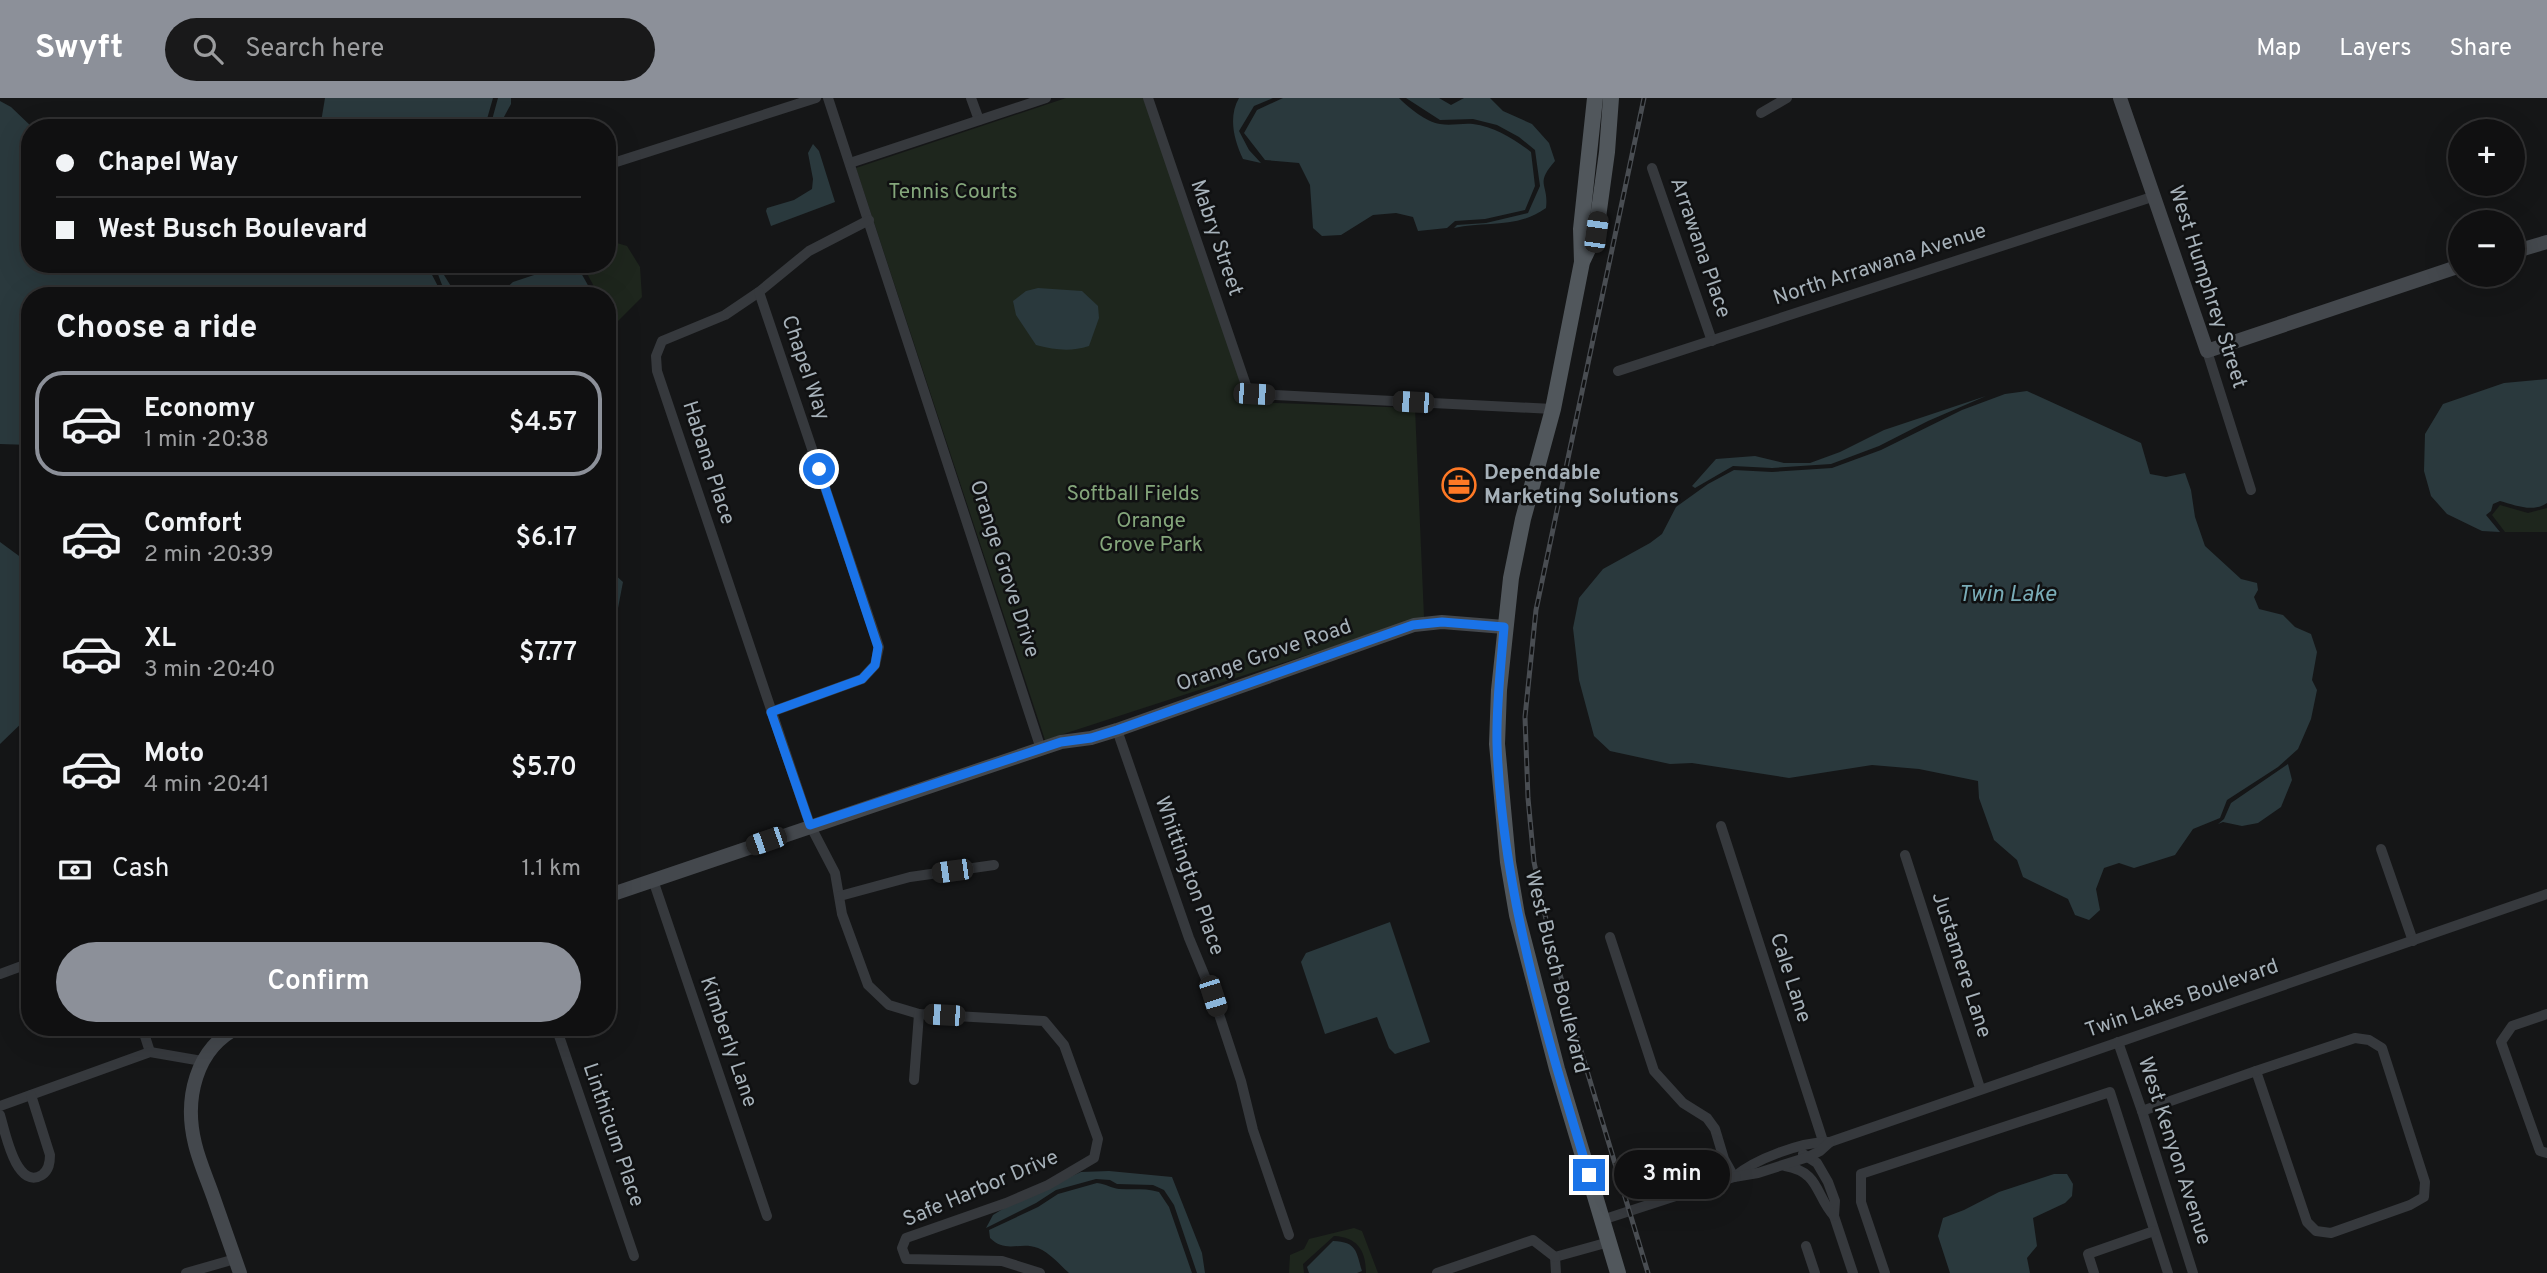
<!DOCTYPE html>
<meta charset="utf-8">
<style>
body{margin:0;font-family:Overpass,sans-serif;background:#19191a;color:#f1f3f6;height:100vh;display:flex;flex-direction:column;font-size:26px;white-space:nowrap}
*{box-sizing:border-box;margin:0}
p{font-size:23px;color:#9c9d9f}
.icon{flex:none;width:38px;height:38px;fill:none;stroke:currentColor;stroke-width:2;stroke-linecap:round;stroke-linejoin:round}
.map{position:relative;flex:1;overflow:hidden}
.panel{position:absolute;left:21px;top:189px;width:595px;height:749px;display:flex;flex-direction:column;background:#101011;border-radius:28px;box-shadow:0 7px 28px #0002,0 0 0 2px #303031}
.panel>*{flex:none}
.hud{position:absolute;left:21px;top:21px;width:595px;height:154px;border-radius:28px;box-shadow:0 7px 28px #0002,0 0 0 2px #303031;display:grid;align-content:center;height:154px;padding:0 35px;background:#101011}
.tools{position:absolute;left:2448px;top:21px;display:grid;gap:14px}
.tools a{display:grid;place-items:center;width:77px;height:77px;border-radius:50%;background:#101011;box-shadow:0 7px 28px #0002,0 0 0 2px #303031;font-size:35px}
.end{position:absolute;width:32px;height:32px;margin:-16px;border:9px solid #1a73e8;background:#fff;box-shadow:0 0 0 4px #fff}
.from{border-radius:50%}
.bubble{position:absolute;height:49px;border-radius:24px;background:#101011;box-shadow:0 7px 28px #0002,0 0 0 2px #303031;font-size:23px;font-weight:600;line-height:49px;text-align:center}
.car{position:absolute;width:21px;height:42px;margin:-21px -10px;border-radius:9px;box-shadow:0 0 5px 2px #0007;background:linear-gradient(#222 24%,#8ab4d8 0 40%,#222 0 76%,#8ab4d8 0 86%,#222 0)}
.hud b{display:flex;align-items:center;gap:24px;height:66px;font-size:26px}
.hud b+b{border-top:2px solid #303031}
.hud i{width:18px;height:18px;background:#f1f3f6}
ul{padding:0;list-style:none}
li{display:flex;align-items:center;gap:21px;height:105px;margin:0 14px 10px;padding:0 21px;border:4px solid transparent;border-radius:28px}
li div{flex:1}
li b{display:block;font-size:26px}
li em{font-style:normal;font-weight:600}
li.selected{border-color:#8c9099}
li>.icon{width:63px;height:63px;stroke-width:1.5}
h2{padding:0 35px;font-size:32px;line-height:84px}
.pay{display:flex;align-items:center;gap:18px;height:77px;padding:0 35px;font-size:26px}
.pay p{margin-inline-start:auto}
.cta{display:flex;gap:14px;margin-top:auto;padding:14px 35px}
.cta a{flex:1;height:80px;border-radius:42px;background:#8c9099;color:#fff;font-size:28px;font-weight:600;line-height:80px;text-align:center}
header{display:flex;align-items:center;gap:42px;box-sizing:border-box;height:98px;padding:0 35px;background:#8c9099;color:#fff}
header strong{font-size:33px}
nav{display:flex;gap:38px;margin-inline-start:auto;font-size:24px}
.search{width:490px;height:63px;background:#19191a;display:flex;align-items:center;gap:18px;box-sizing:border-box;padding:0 24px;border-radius:38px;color:#9c9d9f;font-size:26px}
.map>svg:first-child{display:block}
</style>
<header>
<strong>Swyft</strong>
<div class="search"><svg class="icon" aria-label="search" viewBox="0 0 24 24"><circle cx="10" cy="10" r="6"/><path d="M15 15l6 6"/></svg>Search here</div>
<nav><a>Map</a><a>Layers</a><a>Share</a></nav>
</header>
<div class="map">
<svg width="2547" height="1175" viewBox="0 0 2547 1175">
<rect width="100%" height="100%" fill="#151617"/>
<g fill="#1e261d">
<polygon points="1066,0 1144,0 1250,304 1415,310 1424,519 1045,642 856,70"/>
<polygon points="607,142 627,148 640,169 642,199 607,234 607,198 599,198 582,166 607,166"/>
<polygon points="2500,407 2528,415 2547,410 2547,434 2505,434 2492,417"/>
<path d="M1354 1130 1362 1133 1378 1175H1366C1366 1152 1357 1139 1334 1138L1303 1166 1304 1175H1289L1290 1157 1304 1151 1309 1141Z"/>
</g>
<g fill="#2a393d">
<polygon points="325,0 493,0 487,21 481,30 320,30"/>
<polygon points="498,0 511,0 511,6 498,30 486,30 492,22"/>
<path d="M1239 0H1273L1254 8 1239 33 1249 52 1261 65 1243 61C1234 42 1228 19 1239 0Z"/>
<path d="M1283 0H1399C1409 10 1426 24 1440 26 1451 28 1462 25 1473 26 1495 29 1514 41 1531 54L1535 88 1525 112 1485 121 1455 123 1447 130 1418 133 1413 119 1396 115 1373 117 1341 137 1322 138 1313 130 1310 87 1299 65 1265 62 1244 35 1257 12Z"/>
<path d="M1406 0H1439L1451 7 1464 0H1490L1503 13 1532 26 1549 45 1555 63C1534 87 1549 85 1546 110 1517 131 1486 123 1454 130L1457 127 1486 125 1528 115 1540 88 1535 52 1519 39 1497 27 1473 21 1440 22Z"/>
<polygon points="0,3 11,9 33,30 30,30 30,166 429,166 430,173 443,198 30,198 30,347 0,346"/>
<polygon points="813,46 819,53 835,104 771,128 766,113 767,110 794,102 812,91 813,81 808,55"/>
<polygon points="434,166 443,166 444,177 457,198 450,198 444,192"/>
<polygon points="545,166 576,166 594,198 497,198 513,184 537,176"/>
<path d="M1038 190 1082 193 1098 208 1099 220 1089 248C1070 254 1056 252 1036 247L1016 217 1013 203 1026 193Z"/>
<path d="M2547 281V405C2533 415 2515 407 2500 403L2493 406 2491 413 2486 417 2500 434 2482 433 2447 416 2431 398 2424 373 2425 336 2443 306 2504 285Z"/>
<polygon points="2027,293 2141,345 2150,376 2166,379 2185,375 2191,392 2195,419 2205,448 2241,481 2257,485 2258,492 2254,499 2259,511 2283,517 2295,529 2311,536 2317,554 2312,582 2317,592 2311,621 2298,651 2278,669 2227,702 2220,720 2193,731 2175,757 2134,770 2119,765 2104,770 2096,791 2100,812 2089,822 2075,817 2068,801 2023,779 2017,762 1994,742 1979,700 1978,683 1919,671 1872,667 1789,680 1692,665 1670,666 1610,653 1594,638 1579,582 1573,530 1579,500 1603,471 1650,445 1662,436 1676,409 1708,386 1734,372 1772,374 1832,370 1881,352 1962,312 2005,296"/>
<polygon points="1986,298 1928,323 1879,348 1831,366 1772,370 1733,368 1695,390 1692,388 1716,361 1755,358 1784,365 1810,365 1840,354 1884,332"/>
<polygon points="0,444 30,466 30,617 0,646"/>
<polygon points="613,475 623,484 609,557 612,605 607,614 607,502"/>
<polygon points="2288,666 2292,682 2281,709 2258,725 2242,728 2223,724 2218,726 2224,721 2231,705"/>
<polygon points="1390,824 1430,944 1395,956 1389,950 1377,919 1325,936 1301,864 1306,855"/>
<polygon points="1109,1073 1172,1079 1202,1155 1205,1175 1197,1175 1174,1107 1164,1092 1153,1087 1117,1086 1110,1082 1096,1081 1056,1092 1036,1105 986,1130 993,1117 1014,1104 1081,1074"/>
<polygon points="2054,1076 2067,1076 2073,1086 2072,1098 2065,1105 2033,1120 2037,1148 2027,1160 2030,1175 1950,1175 1938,1138 1943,1120 1964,1112 1999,1094"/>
<path d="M1097 1085C1106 1086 1111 1090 1119 1091 1133 1092 1146 1090 1159 1094L1169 1109 1192 1175H1069C1059 1166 1050 1155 1038 1150 1020 1143 1006 1156 990 1140L989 1132 1038 1109 1058 1096Z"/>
<path d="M1333 1143C1357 1144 1356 1153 1362 1173L1357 1175H1309L1307 1169Z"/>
</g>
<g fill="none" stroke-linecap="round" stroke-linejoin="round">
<g stroke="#36393d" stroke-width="10">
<polyline points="828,0 1041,651"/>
<polyline points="971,0 979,22"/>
<polyline points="1148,0 1248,293 1254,296 1553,311"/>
<polyline points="1761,15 1787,0"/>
<polyline points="850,65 1046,0"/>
<polyline points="607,67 816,0"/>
<polyline points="1652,70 1712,243"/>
<polyline points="869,122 809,153 759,194 725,217 662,243 656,258 657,273 810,727 835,775 842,816 868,887 889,907 919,916 1044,923 1064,947 1098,1041 1094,1060 1048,1087 1006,1105 906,1140 902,1150 906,1161 1002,1163 1040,1175"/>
<polyline points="759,194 879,549 875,567 862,581 771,614"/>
<polyline points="2207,253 2251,392"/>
<polyline points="1618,273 2155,98"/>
<polyline points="1117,632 1189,840 1213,898 1241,983 1253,1032 1289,1137"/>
<polyline points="1721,728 1823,1043"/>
<polyline points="2381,751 2413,843"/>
<polyline points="1905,757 1980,990"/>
<polyline points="653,782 767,1118"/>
<polyline points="840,798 910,779 994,767"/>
<polyline points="1610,839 1654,973 1683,1005 1707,1020 1715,1031 1724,1061 1734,1079"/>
<polyline points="0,876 30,865"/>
<polyline points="2547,916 2512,928 2501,944 2540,1053 2547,1055"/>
<polyline points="142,929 150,954"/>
<polyline points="556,929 634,1158"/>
<polygon points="2355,940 2369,942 2382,950 2425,1084 2424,1099 2410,1107 2331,1135 2316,1133 2307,1124 2256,973"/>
<polyline points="2118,944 2142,1013 2193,1175"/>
<polyline points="914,982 919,916"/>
<polyline points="0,1008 150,954 202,963"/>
<polyline points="2142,1013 2256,973"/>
<path d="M0 1017C5 1033 16 1093 42 1077 49 1072 50 1065 50 1057L31 997"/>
<polyline points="1803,1056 1817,1065 1828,1084 1835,1103 1834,1118 1853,1175"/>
<path d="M1785 1068C1820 1074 1815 1097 1834 1118"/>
<path d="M1734 1079C1755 1061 1803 1043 1830 1044L2547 796"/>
<polyline points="1602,1122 1734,1079 1758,1075 1808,1059 1820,1053 1830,1044"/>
<polyline points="1806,1148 1815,1175"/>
<polyline points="1555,1159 1609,1144"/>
<polyline points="1555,1159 1556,1175"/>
<polyline points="186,1175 235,1161"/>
<polyline points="1437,1175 1533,1142 1555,1159"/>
<polyline points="1885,1175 1861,1104 1861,1076 2110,994 2168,1175"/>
<polyline points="2094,1175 2088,1156 2154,1133"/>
</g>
<g stroke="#44484d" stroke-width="14">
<polyline points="2120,0 2207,253 2460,168"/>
<polyline points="2513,154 2547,144"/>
<polyline points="607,798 1061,644 1091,640 1117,632 1414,527 1442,524 1504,529"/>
<path d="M239 929C195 950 184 1002 195 1046 199 1063 207 1081 213 1098 222 1123 231 1149 240 1175"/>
</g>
<g stroke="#51575c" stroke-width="16">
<polyline points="1595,0 1581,131 1582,164 1553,311 1523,421 1511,480 1499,592 1497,646 1508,764 1517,817 1557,971 1618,1175"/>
<polyline points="1583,162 1596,134 1607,54 1611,0"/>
</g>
<defs>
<polyline id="rail" points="1644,0 1536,512 1525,619 1528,700 1534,764 1548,831 1575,933 1648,1175"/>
</defs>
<use href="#rail" stroke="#494d52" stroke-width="5"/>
<use href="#rail" stroke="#101112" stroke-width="2.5" stroke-dasharray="8" stroke-linecap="butt"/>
</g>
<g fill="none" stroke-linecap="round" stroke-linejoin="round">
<path stroke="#1a73e8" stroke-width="9" d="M819 371 878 549 875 567 862 581 771 614 810 727 1061 644 1091 640 1117 632 1413 527 1442 524 1504 529C1501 568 1496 607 1497 646 1502 794 1546 936 1589 1077"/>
</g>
<defs>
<symbol id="office-ring" viewBox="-11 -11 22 22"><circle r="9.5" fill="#101112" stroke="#ff7925" stroke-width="1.5"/><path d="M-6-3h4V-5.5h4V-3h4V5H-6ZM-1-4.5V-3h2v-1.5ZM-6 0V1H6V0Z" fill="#ff7925"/></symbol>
</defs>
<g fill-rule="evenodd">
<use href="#office-ring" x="1440" y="368" width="38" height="38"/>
</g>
<g text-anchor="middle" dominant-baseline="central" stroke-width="5" stroke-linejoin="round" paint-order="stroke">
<g font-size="21" fill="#84a67b" stroke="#101112">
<text x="953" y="94">Tennis Courts</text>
<text x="1133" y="396">Softball Fields</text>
<text x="1151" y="423">Orange<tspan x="1151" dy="24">Grove Park</tspan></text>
</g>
<g font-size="21" fill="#a6b1b9" stroke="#101112">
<text transform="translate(1216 140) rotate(71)">Mabry Street</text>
<text transform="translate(1700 150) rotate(71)">Arrawana Place</text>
<text transform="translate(1880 167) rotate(-18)">North Arrawana Avenue</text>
<text transform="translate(2207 189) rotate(72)">West Humphrey Street</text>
<text transform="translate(805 270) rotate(71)">Chapel Way</text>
<text transform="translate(708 365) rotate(72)">Habana Place</text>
<text transform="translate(1004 471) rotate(72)">Orange Grove Drive</text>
<text transform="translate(1264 558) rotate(-19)">Orange Grove Road</text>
<text transform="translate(1189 778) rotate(70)">Whittington Place</text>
<text transform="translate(1961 867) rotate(72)">Justamere Lane</text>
<text transform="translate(1556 874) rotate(76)">West Busch Boulevard</text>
<text transform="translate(1790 880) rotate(72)">Cale Lane</text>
<text transform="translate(2182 901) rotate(-19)">Twin Lakes Boulevard</text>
<text transform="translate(728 944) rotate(71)">Kimberly Lane</text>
<text transform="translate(613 1037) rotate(71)">Linthicum Place</text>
<text transform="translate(2174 1053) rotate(72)">West Kenyon Avenue</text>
<text transform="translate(981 1091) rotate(-23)">Safe Harbor Drive</text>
</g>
<g font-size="21" font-weight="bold" fill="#a6b1b9" stroke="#101112" text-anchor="start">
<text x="1484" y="375">Dependable<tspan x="1484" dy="24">Marketing Solutions</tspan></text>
</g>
<g font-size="23" font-style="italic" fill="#79acb7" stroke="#101112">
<text x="2007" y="497">Twin Lake</text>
</g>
</g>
</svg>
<div class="tools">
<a>+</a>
<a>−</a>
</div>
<i class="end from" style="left:819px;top:371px"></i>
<i class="end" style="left:1589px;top:1077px"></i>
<div class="bubble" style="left:1614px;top:1052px;width:116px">3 min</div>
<i class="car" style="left:1596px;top:134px;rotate:8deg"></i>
<i class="car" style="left:1254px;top:296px;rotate:93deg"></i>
<i class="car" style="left:1413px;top:304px;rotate:273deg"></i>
<i class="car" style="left:766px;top:743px;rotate:251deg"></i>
<i class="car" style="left:952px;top:773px;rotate:262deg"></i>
<i class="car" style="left:1213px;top:898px;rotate:162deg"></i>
<i class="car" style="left:944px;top:917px;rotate:273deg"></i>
<div class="hud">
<b><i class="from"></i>Chapel Way</b>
<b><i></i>West Busch Boulevard</b>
</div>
<section class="panel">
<h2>Choose a ride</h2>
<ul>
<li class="selected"><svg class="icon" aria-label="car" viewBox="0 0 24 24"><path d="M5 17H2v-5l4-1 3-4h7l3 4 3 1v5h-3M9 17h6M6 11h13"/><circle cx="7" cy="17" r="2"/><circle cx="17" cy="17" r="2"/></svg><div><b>Economy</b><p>1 min · 20:38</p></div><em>$4.57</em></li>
<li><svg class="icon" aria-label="car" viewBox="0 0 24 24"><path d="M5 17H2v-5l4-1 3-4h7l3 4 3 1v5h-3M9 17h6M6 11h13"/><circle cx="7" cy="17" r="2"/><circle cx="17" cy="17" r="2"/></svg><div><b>Comfort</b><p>2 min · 20:39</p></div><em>$6.17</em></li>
<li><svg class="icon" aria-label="car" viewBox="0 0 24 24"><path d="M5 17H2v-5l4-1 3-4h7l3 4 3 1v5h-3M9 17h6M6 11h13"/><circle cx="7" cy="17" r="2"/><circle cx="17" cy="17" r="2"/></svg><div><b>XL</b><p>3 min · 20:40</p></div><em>$7.77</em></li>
<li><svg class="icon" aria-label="car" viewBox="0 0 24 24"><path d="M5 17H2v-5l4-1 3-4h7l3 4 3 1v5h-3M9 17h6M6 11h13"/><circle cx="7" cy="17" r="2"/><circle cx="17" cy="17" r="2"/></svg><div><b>Moto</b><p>4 min · 20:41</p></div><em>$5.70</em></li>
</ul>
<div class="pay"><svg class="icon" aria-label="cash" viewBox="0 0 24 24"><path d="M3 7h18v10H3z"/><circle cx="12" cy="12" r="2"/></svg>Cash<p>1.1 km</p></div>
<div class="cta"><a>Confirm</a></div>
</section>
</div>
